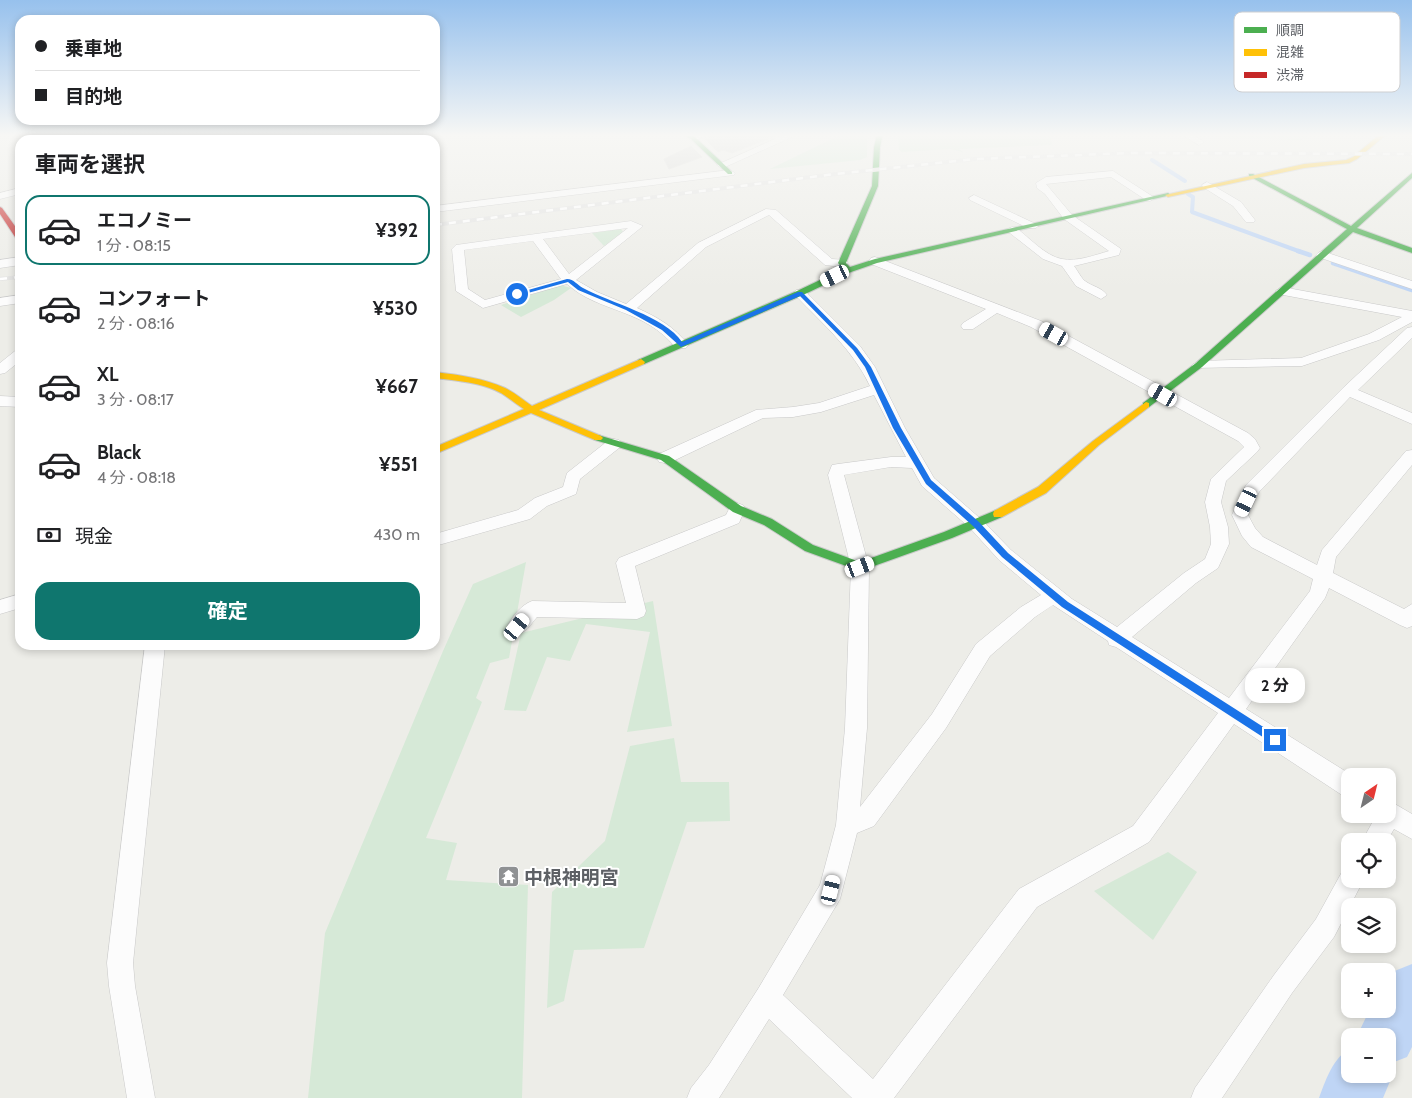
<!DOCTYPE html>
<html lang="ja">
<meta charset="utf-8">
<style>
body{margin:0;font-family:Cabin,"Noto Sans JP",sans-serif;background:#f6f6f6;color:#202124;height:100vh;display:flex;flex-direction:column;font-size:19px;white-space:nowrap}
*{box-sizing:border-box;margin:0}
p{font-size:16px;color:#757577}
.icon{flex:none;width:28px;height:28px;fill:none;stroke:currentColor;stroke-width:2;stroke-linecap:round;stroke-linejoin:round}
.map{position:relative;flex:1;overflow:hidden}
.drawer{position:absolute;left:15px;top:135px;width:425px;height:515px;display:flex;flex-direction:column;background:#fff;border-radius:15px;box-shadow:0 2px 8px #0003}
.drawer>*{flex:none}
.top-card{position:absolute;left:15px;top:15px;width:425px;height:110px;border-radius:15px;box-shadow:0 2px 8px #0003;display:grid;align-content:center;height:110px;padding:0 20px;background:#fff}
.needle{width:32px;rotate:35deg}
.fabs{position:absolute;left:1341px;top:768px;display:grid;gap:10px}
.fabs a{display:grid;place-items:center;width:55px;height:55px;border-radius:10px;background:#fff;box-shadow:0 2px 8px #0003;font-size:25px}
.end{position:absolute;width:22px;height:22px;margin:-11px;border:6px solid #1a73e8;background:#fff;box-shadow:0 0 0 2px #fff}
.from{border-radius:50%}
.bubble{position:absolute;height:35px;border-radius:15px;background:#fff;box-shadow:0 2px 8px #0003;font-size:16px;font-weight:700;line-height:35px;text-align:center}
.car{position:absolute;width:15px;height:30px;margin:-15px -8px;border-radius:6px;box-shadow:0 0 4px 1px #0007;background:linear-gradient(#fff 24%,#345 0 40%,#fff 0 76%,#345 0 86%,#fff 0)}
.top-card b{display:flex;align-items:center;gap:18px;height:48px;font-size:19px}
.top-card b+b{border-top:1px solid #e0e0e0}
.top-card i{width:12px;height:12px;background:#202124}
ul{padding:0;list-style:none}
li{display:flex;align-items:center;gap:15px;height:70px;margin:0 10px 8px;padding:0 10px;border:2px solid transparent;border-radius:15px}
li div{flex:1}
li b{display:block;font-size:19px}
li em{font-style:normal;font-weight:700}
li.selected{border-color:#0f766e}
li>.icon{width:45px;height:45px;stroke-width:1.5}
h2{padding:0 20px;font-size:22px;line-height:60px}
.pay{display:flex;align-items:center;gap:12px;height:55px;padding:0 20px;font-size:19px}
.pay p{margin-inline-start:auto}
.action{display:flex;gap:10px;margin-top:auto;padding:10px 20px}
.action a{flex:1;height:58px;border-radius:15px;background:#0f766e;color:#fff;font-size:20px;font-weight:700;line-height:58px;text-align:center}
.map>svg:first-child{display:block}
</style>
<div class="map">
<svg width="1412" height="1098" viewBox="0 0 1412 1098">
<rect width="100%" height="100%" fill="#edede8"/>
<g fill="#d6e9d7">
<polygon points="842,134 867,134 867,157 860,160 770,169"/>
<polygon points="898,134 1050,134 1052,145 959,149 963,152 950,149 902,152 899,150"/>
<polygon points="1208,134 1315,134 1301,140 1213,137"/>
<polygon points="621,229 623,232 604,246 592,233"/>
<polygon points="560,285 571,288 554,300 521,317 501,305"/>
<polygon points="526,562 509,658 490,663 476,698 482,702 426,838 457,843 446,880 528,885 522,1098 308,1098 325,933 443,651 473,584"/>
<polygon points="653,601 672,726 627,732 650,632 586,624 570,661 547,657 526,711 504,710 521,633"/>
<polygon points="674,738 681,782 729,782 730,821 687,822 644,948 574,950 564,1001 547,1008 552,892 605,841 630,746"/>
<polygon points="1168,852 1197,872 1153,940 1094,891"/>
</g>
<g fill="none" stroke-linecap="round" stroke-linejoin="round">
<g stroke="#bfd5f5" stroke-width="4">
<polyline points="1152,160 1185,181"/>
<polyline points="1188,194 1193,197 1192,212 1301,252"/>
</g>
<g stroke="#bfd5f5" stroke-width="4.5">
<polyline points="1298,251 1310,255"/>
<polyline points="1333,263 1412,290"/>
</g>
<path fill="#bfd5f5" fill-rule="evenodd" d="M1412 964V1047L1407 1057 1389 1064 1393 1074 1383 1098H1319C1325 1082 1333 1057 1350 1049V1074H1388V1036H1357L1370 1009H1388V980L1392 972Z"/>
</g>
<g fill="#d6d6d3" stroke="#dcdbd7">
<polygon points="711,134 778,134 778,135 732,153 723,150 718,152 704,138"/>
<polygon points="691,146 702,157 669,169 664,159"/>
</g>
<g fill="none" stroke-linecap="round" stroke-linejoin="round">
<defs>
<g id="street">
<polygon points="80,134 90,134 96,140 86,140"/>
<polygon points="196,134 206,134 212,140 202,140"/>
<polygon points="695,134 709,134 696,140 690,140 690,136"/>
<polygon points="786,134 799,134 725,167 722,168 717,165"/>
<polygon points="1181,134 1192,134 1204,142 1199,145"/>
<polygon points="730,170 735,173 734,175 435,212 435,206"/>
<path d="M1113 171 1155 198 1150 201 1146 200 1111 177 1046 184 1072 215 1121 249 1119 255 1074 266C1078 271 1081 278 1085 281 1093 287 1101 287 1107 295L1101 299 1076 286 1062 266 1043 259 1006 230 1012 227 1016 228C1029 237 1045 256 1062 259 1077 262 1095 255 1109 251L1064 219 1045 194 1037 188 1036 183 1046 177Z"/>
<polygon points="1207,182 1241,202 1255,220 1254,222 1246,222 1233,206 1203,187 1202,185"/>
<polygon points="20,188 20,194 0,199 0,193"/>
<polygon points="974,195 1036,224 1038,226 1036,228 1028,228 970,200 969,198"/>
<path d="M766 209 776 210 832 259 846 260 848 263 842 267 825 265 769 215 706 247 637 308C657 317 675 327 688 345L686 348H676C644 308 599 313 567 284L483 308 456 291 452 249 456 245 631 221 643 226 576 280 597 292 626 304 698 243ZM628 228 569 274 543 239ZM533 241 561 279 485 300 468 289 464 250Z"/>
<polygon points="1322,251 1412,281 1412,289 1318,257 1316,255 1318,253"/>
<polygon points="20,257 20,265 0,268 0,260"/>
<path d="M875 257 1041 321 1248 433 1255 439 1260 448 1257 452 1226 481 1221 502 1228 527 1229 544 1218 568 1196 583 1132 637 1229 698 1310 591 1313 579 1251 547 1242 536 1232 515 1246 485 1343 388 1407 328 1412 327V338L1358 390 1412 413V424L1350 397 1259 492 1248 515 1255 528 1263 537 1317 565 1322 550 1406 451 1412 450V465L1336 557 1333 573 1404 609 1412 604V626L1407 628 1400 625 1329 588 1325 598 1246 709 1353 776H1350V798L1342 795 1234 724 1149 842 1037 907 894 1098H852L769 1019 719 1098H687L691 1088 709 1065 758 989 820 885 836 825 845 728 851 567 828 475 832 465 838 464 891 457H906L874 395 821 412 793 417 763 418 671 462 665 463 659 462 657 458 659 454 756 410 793 407 819 403 870 386C853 350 823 324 796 296L794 293 796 290H804L860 346 875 367 905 428 934 478 982 520 1011 550 1072 599 1117 627 1184 573 1205 559 1211 544 1210 527 1205 502 1211 479 1244 447 1238 441 1031 327 997 313 973 329H963L961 326 963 323 986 309 871 264 869 261 871 258ZM891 467 912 468 922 486 970 528 999 560 1041 595 1021 607 976 644 932 714 860 807 867 728 869 567 844 475ZM1053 605 1108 641 1109 645 1116 647 1218 713 1133 826 1019 889 873 1079 783 995 840 899 857 833 874 826 946 728 990 656 1035 617Z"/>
<polygon points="1282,287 1412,311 1412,322 1379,340 1302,366 1194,368 1192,365 1199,361 1301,358 1369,334 1402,317 1278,294 1276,291"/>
<polygon points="20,295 20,303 0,306 0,298"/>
<polygon points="20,350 20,361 5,373 0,374 0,363 15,351"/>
<polygon points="0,396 20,397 20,407 0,406"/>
<polygon points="614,439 619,440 622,444 619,448 580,479 576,494 547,506 530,519 435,546 435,534 518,510 535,498 563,487 567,473 609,440"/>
<path d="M737 503 743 505 745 509 739 523 635 566 646 611 644 616 637 619 537 617C529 626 524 637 510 633L507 627C512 617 521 605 532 601L626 603 616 563 619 558 726 515 731 505Z"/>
<polygon points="20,594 20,608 0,614 0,600"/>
<polygon points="145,645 165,645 133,963 135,986 155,1098 127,1098 109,986 107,963"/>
<polygon points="1388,800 1412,814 1412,839 1394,829 1387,841 1362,841 1377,814 1388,814"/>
<polygon points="1350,868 1350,879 1364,879 1334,937 1292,993 1222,1098 1191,1098 1195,1088 1274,975 1316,919 1343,870"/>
</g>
<g id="fast">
<polygon points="682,134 690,134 695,137 732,172 732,174 728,174 691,139"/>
<polygon points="877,134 883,134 880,147 878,186 846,263 850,267 875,259 1168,193 1171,195 877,263 851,272 803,295 644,364 638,364 638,360 797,291 843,269 838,263 872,186 874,147"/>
<polygon points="1412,173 1412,178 1357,228 1412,248 1412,253 1353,232 1202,367 1149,407 1143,407 1143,403 1196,363 1347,229 1249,176 1249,174 1253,174 1351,226"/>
<polygon points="598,435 669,456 741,506 772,519 813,545 860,562 944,532 994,511 998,510 1003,514 1002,517 952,538 860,571 805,551 764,525 733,512 661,460 595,440 593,438"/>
</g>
<g id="slow">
<polygon points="354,134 363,134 346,140 336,140"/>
<polygon points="1380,134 1387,134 1357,159 1349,163 1304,168 1168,197 1165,195 1304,164 1346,160 1353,157"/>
<path d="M641 359 645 362 644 364 539 410 601 436 603 438 601 440H595L531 413 435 454V447L524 409C516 404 509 398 501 393 481 382 457 381 435 378V372C459 375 483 378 505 388 515 393 523 400 532 406Z"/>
<polygon points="1146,402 1149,403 1149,407 1099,445 1046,493 1002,517 994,517 993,514 994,511 1038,487 1093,441"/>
</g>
<polygon id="jam" points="0,207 2,208 20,233 20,240 17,240 0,214"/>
</defs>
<use href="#street" stroke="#c9c9c9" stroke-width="1"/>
<use href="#fast" stroke="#cacaca" stroke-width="2"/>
<use href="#slow" stroke="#cacaca" stroke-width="2"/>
<use href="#jam" stroke="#cacaca" stroke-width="2"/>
<use href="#street" fill="#fcfcfc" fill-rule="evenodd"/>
<use href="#fast" fill="#4caf50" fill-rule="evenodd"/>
<use href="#slow" fill="#ffc107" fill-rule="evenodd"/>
<use href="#jam" fill="#c62828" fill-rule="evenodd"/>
<defs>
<g id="rail">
<polyline points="435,225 827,175 975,159 1131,153 1412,154"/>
<polyline points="0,279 20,277"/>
</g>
</defs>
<use href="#rail" stroke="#e4e4e3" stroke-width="4"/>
<use href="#rail" stroke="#fff" stroke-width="2.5" stroke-dasharray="7" stroke-linecap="butt"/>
</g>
<linearGradient id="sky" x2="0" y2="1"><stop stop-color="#97c1ed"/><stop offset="0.47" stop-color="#f7f7f5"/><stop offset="1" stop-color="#f7f7f5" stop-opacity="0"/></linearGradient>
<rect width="1412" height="288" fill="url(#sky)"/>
<path fill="#1a73e8" d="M567 279C574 279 577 285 583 288 610 303 665 316 682 342L798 292H802L857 348 871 367 901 428 931 480 979 522 1008 553 1068 602 1279 737V743H1272L1062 607 1002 557 973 526 926 484 893 428 865 367 853 350 800 296 681 347 662 330 626 310 578 290 568 282 517 296 514 294Z"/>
<defs>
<symbol id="temple-square" viewBox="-11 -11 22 22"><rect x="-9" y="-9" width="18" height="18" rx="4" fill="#8f9193" stroke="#fff"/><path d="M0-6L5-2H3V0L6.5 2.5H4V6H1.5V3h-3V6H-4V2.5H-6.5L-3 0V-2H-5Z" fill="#fff"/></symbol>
</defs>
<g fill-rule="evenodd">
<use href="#temple-square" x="496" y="864" width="25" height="25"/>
</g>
<g text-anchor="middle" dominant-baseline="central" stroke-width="4" stroke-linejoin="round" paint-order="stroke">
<g font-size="19" font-weight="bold" fill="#5d6065" stroke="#fff" text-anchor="start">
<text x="524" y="877">中根神明宮</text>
</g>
</g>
<rect x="1234" y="12" width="166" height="80" rx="8" fill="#fff" stroke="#cecfd1" stroke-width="1"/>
<rect x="1244" y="27" width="23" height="6" fill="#4caf50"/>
<rect x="1244" y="49" width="23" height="7" fill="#ffc107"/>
<rect x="1244" y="72" width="23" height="6" fill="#c62828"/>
<g font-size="14" fill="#5d6065">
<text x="1276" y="35">順調</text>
<text x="1276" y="57">混雑</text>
<text x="1276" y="80">渋滞</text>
</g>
</svg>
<div class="fabs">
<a><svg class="needle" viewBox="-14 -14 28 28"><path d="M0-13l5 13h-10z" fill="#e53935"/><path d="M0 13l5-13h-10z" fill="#757577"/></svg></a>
<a><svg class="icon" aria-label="locate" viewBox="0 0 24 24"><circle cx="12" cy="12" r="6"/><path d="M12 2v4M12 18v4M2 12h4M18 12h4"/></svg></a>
<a><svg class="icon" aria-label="layers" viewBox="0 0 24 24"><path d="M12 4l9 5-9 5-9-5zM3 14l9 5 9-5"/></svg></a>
<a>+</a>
<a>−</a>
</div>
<i class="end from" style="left:517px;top:294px"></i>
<i class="end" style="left:1275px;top:740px"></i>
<div class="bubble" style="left:1245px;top:668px;width:60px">2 分</div>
<i class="car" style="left:835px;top:276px;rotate:244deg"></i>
<i class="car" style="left:1054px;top:334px;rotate:299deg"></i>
<i class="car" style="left:1163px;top:395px;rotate:300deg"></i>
<i class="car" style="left:1246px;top:502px;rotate:205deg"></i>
<i class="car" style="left:860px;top:567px;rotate:69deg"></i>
<i class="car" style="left:517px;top:627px;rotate:40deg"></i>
<i class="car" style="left:831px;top:890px;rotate:14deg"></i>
<div class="top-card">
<b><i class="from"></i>乗車地</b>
<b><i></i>目的地</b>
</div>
<section class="drawer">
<h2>車両を選択</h2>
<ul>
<li class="selected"><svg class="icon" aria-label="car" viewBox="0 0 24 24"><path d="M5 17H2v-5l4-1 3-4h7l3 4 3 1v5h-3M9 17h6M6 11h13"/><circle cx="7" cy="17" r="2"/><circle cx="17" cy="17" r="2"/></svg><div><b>エコノミー</b><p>1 分 · 08:15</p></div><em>¥392</em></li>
<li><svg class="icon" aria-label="car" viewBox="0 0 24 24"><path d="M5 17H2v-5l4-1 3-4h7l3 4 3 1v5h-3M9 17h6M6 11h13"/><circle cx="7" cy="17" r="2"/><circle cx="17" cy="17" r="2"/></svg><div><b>コンフォート</b><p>2 分 · 08:16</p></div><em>¥530</em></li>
<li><svg class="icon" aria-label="car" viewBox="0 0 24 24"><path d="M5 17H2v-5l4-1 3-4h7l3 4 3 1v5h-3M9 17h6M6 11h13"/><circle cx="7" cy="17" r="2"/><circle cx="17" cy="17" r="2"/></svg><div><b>XL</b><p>3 分 · 08:17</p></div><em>¥667</em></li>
<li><svg class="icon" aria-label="car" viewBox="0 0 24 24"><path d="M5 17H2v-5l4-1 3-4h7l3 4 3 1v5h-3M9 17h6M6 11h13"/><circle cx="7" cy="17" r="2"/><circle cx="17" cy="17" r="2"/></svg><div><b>Black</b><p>4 分 · 08:18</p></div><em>¥551</em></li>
</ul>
<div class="pay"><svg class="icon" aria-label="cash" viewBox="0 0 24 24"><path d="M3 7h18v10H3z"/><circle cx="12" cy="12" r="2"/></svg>現金<p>430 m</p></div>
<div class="action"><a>確定</a></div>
</section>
</div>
